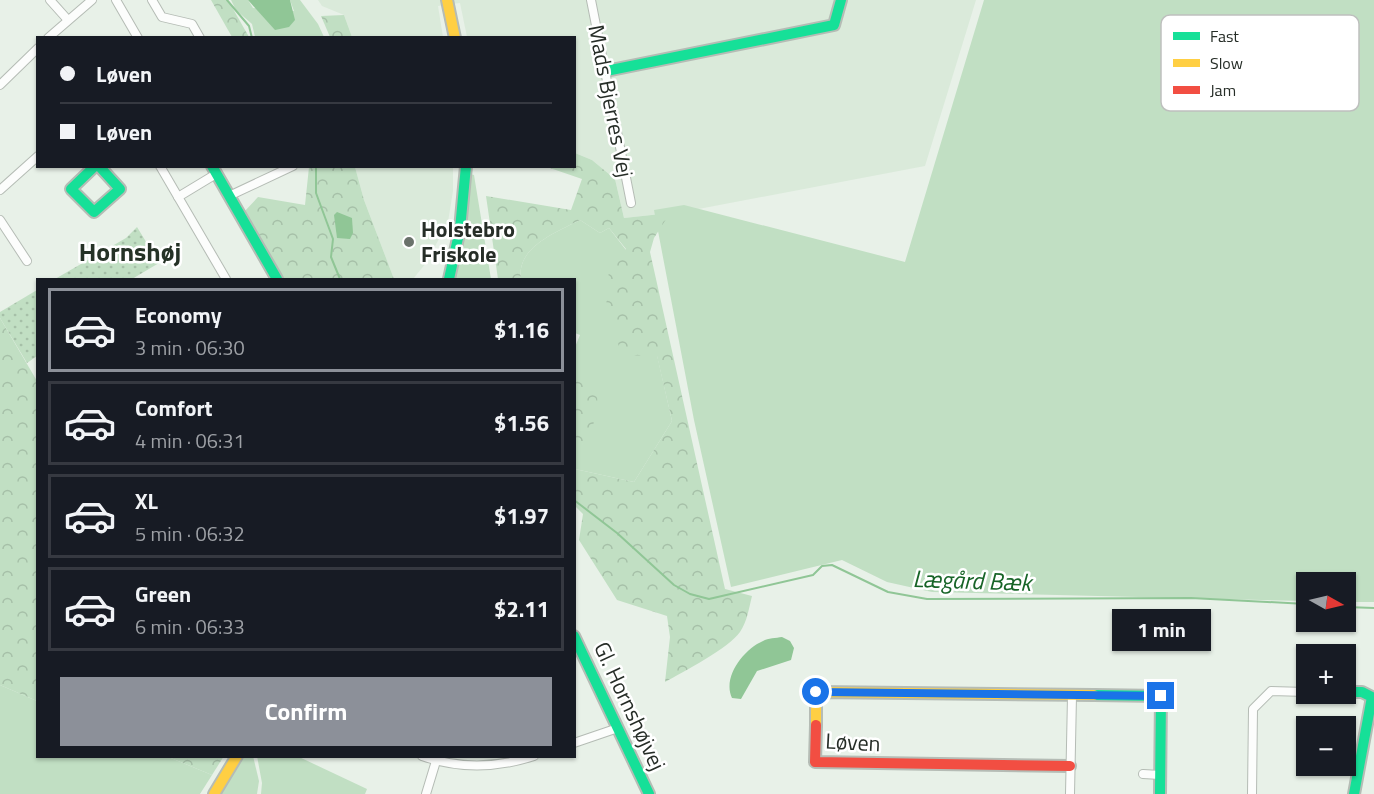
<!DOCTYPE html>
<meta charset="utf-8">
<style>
body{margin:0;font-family:"Titillium Web",sans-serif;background:#242831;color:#f1f3f6;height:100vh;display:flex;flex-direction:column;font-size:22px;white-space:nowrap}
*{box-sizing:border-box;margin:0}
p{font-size:20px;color:#9ea1a6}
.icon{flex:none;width:33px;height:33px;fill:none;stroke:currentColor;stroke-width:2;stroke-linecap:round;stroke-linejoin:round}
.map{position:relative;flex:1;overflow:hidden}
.panel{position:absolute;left:36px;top:278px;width:540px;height:480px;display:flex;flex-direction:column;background:#171b24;border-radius:0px;box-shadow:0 2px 4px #0004}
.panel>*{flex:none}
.top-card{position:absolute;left:36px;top:36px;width:540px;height:132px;border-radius:0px;box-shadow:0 2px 4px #0004;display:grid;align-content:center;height:132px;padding:0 24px;background:#171b24}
.needle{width:39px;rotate:98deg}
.tools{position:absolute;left:1296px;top:572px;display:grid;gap:12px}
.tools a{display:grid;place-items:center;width:60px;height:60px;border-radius:0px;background:#171b24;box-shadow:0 2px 4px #0004;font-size:30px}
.end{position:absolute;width:27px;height:27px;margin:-14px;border:8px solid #1a73e8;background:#fff;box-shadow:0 0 0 3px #fff}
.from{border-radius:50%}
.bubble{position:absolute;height:42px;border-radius:0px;background:#171b24;box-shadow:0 2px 4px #0004;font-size:20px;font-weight:700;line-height:42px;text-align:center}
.top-card b{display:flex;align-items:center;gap:21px;height:57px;font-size:22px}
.top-card b+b{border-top:2px solid #363941}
.top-card i{width:15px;height:15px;background:#f1f3f6}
ul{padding:10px 0 0;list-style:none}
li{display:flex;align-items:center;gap:18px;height:84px;margin:0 12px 9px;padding:0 12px;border:3px solid #363941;border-radius:0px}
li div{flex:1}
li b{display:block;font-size:22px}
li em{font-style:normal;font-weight:700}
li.current{border-color:#8c9099}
li>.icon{width:54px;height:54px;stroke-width:1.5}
.action{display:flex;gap:12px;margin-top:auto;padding:12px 24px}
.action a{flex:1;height:69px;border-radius:0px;background:#8c9099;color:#fff;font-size:24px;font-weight:700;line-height:69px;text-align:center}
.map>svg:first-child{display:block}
</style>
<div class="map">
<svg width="1374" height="794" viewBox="0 0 1374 794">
<defs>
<pattern id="forest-crowns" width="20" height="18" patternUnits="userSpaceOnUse" patternTransform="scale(1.5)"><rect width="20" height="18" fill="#c1dfc3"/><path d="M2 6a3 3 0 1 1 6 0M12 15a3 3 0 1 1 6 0" fill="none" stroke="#a6c0a8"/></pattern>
<pattern id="park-dots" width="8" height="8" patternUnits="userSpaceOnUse" patternTransform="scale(1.5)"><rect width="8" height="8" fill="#c1dfc3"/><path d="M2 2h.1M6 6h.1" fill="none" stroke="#a6c0a8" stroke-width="1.8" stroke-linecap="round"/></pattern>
</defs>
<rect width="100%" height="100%" fill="#e8f1e8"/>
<g fill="#daeada">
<polygon points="318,0 976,0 925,166 688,211 624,218 615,179 592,160 575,153 574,38 467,37 460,3 438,6 443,37 352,37 344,15 322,6"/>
<polygon points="355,167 453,167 453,191 448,222 426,263 413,279 394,279 364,200"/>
</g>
<g fill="#c1dfc3">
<polygon points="231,0 248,0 253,8 294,11 290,0 300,0 318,24 324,37 255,37 252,24 236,10"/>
<polygon points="984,0 1374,0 1374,602 1346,602 1346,582 1306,582 1306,601 932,592 887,582 842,560 731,587 694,420 654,210 684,205 905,262"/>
<polygon points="470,174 474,175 491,279 455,279 466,229"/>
<path d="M580 220 600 233 609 228 626 250 657 355 672 421 634 482 575 469V445H582L586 381H575V347L580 335 575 333 574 279H521C516 247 557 232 580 220Z"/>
<polygon points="0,685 37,701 38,756 166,756 212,775 200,794 0,794"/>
<polygon points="243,756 253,756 259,781 257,794 220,794"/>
<polygon points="257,756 297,756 367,789 365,794 261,794 262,783"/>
</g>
<g fill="url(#forest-crowns)">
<polygon points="211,0 228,0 249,37 232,37"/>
<polygon points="344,15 352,37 330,37 321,16"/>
<path d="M575 153 592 160 615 179 624 218 670 213 654 238 650 252 725 589 752 596C749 608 747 622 740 632 729 648 683 672 665 682L670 637 667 616 617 600 579 540 583 514 575 506V469L634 482 672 421 657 356 622 355 606 309 609 269 626 249 609 228 600 233 580 220C557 232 516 247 521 279H498L486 196 571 210 582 179 547 167 574 166Z"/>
<polygon points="309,167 355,167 364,200 394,279 284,279 244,212 258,197 305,205"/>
<polygon points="0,318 37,381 37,701 0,685"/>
<polygon points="575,381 586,381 597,390 598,415 582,445 575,445"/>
<polygon points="166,756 224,756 212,775"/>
</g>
<g fill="url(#park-dots)">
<polygon points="137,227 159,263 132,279 55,279 126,238"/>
<polygon points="37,290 37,356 27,363 0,318 0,312"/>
</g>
<g fill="#90c696">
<polygon points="248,0 290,0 295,20 289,27 275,30"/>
<polygon points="337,212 352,218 353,233 350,239 337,238 334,215"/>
<path d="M782 637 790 641 794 648 791 660 757 671 741 699 732 698C722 677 744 649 763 641 768 638 776 638 782 637Z"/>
</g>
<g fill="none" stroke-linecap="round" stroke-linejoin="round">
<g stroke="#90c696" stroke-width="2">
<polyline points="227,0 249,26 252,38"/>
<polyline points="316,166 316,193 333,239 331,257 340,279"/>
<polyline points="574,500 617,533 674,585 690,594 709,599 813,575 822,566 832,565 888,592 927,599 1191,598 1306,604"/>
<polyline points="1346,607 1374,608"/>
</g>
<defs>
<g id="street">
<polyline points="50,0 67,19"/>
<polyline points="116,0 138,38"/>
<polyline points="152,0 162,17 192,24 200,38"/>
<polyline points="591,0 631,203"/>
<polyline points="48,38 92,0"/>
<polyline points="0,85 38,48"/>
<polyline points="160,166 226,279"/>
<polyline points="0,190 38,156"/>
<polyline points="229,196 293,166"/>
<polyline points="178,197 216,174"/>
<polyline points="0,220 27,261"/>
<polyline points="574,743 618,728"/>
<path d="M422 756C459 769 497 768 534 756"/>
<polyline points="1143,774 1160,775"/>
<polyline points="426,794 436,761"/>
<polyline points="1070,794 1072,696"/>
<polyline points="1252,794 1253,709 1271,691 1306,692"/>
</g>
<g id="fast">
<polyline points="606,71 834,25 841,0"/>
<polyline points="95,166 71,189 94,212 120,189 99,166"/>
<polyline points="212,166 277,279"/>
<polyline points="449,279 460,229 466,166"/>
<polyline points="574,636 649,794"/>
<polyline points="1346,692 1362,692 1372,697 1354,794"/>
<polyline points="1094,695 1161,696 1160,793"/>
</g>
<g id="slow">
<polyline points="447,0 455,38"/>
<polyline points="816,725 816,692 1094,695"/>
<polyline points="214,794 237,756"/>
</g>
<polyline id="jam" points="816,725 815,762 1070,766"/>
</defs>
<use href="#street" stroke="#b5bcb5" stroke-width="10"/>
<use href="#fast" stroke="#b5bcb5" stroke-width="14"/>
<use href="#slow" stroke="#b5bcb5" stroke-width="14"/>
<use href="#jam" stroke="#b5bcb5" stroke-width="14"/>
<use href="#street" stroke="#fcfdfc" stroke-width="8"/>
<use href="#fast" stroke="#16e098" stroke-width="10"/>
<use href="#slow" stroke="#ffcf43" stroke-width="10"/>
<use href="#jam" stroke="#f24e42" stroke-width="10"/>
</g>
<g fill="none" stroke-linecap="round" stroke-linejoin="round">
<polyline stroke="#1a73e8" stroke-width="8" points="816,692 1161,696"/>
</g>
<circle fill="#6a726b" stroke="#fff" stroke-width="2" cx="409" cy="242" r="6"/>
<g text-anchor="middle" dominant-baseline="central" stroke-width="5" stroke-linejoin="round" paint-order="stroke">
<g font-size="22" fill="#262d27" stroke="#fff">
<text transform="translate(611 101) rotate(79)">Mads Bjerres Vej</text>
<text transform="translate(630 706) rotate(65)">Gl. Hornshøjvej</text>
<text transform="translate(853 742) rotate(3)">Løven</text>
</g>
<g font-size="22" font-weight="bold" fill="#262d27" stroke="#fff" text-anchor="start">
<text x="421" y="229">Holstebro<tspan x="421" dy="25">Friskole</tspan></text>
</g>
<g font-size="24" font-style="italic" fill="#176427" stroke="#fff">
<text transform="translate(972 580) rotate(2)">Lægård Bæk</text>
</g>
<g font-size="26" font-weight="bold" fill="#253226" stroke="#fff">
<text x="130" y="251">Hornshøj</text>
</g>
</g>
<rect x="1161" y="15" width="198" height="96" rx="9" fill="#fff" stroke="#bec0be" stroke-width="1.5"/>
<rect x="1173" y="32" width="27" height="8" fill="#16e098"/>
<rect x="1173" y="59" width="27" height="8" fill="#ffcf43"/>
<rect x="1173" y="86" width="27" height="8" fill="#f24e42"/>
<g font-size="16" fill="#262d27">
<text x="1210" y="42">Fast</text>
<text x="1210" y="69">Slow</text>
<text x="1210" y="96">Jam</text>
</g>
</svg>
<div class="tools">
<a><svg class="needle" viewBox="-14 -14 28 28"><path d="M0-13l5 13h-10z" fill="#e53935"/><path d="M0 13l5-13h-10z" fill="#9ea1a6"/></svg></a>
<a>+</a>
<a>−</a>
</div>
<i class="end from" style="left:816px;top:692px"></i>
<i class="end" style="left:1161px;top:696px"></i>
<div class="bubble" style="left:1112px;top:609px;width:99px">1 min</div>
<div class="top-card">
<b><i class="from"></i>Løven</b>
<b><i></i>Løven</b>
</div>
<section class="panel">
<ul>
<li class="current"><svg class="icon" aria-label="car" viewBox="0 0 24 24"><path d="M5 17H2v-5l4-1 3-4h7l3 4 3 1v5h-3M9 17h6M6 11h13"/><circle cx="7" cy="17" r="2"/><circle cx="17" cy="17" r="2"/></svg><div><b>Economy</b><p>3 min · 06:30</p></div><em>$1.16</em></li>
<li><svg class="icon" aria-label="car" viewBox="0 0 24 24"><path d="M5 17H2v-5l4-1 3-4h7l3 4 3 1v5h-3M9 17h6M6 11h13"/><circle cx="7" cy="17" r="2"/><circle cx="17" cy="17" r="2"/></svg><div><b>Comfort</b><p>4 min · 06:31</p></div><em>$1.56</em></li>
<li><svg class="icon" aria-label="car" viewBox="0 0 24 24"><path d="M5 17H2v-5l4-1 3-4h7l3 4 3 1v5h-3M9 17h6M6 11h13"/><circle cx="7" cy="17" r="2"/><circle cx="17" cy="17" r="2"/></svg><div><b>XL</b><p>5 min · 06:32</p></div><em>$1.97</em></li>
<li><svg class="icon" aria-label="car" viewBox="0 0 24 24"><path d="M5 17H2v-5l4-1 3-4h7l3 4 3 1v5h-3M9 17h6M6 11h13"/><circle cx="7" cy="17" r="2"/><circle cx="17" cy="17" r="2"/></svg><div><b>Green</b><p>6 min · 06:33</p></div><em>$2.11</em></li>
</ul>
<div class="action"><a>Confirm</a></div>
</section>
</div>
